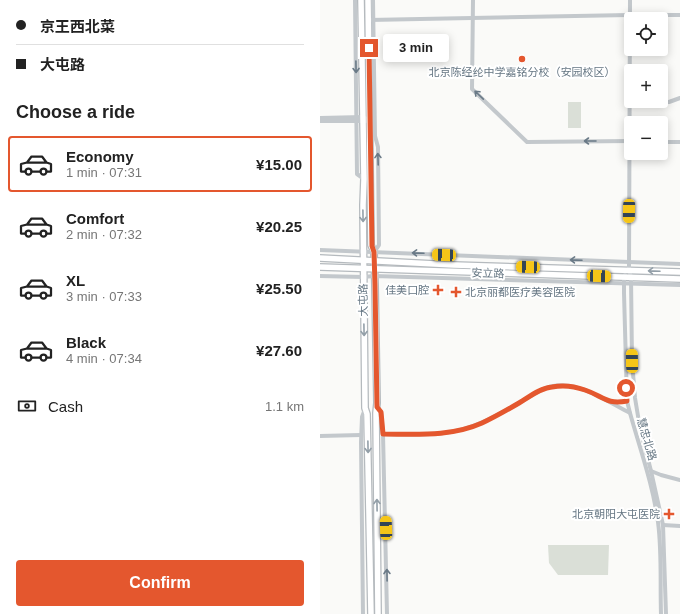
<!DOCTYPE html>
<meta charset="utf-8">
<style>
body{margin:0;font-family:Arial,"Noto Sans SC",sans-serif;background:#f2f2f2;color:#222;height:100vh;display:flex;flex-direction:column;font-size:15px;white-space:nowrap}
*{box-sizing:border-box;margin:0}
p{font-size:13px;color:#767676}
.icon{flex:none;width:22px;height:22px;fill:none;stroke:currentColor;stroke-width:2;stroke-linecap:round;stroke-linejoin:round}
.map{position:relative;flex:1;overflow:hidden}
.side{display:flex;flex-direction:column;background:#fff;width:320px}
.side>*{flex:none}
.hud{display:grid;align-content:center;height:88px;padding:0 16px;background:#fff}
.buttons{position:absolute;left:304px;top:12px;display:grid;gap:8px}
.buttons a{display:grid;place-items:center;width:44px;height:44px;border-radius:4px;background:#fff;box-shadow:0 2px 10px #0003;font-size:20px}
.end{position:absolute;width:18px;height:18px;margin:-9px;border:5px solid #e4572e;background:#fff;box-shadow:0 0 0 2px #fff}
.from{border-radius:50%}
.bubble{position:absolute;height:28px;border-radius:4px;background:#fff;box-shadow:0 2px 10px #0003;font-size:13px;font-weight:800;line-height:28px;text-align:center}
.car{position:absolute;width:12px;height:24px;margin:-12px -6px;border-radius:5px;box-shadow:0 0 3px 1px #0007;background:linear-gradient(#f5c518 24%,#345 0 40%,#f5c518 0 76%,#345 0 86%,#f5c518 0)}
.hud b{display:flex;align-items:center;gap:14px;height:38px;font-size:15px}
.hud b+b{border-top:1px solid #e0e0e0}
.hud i{width:10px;height:10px;background:#222}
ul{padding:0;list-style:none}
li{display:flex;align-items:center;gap:12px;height:56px;margin:0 8px 6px;padding:0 8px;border:2px solid transparent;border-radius:4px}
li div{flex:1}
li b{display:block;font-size:15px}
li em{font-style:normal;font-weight:800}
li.on{border-color:#e4572e}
li>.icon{width:36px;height:36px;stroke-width:1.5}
h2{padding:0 16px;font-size:18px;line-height:48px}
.pay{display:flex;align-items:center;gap:10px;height:44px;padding:0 16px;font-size:15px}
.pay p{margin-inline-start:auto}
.button{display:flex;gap:8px;margin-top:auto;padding:8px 16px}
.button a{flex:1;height:46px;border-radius:4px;background:#e4572e;color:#fff;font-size:16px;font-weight:800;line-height:46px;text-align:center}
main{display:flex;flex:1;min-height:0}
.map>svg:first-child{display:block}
</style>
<main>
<section class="side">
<div class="hud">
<b><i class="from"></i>京王西北菜</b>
<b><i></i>大屯路</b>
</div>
<h2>Choose a ride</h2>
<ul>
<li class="on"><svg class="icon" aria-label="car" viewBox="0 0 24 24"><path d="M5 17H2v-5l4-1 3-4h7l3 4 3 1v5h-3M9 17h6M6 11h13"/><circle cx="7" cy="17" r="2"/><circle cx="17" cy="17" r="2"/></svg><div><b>Economy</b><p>1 min · 07:31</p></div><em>¥15.00</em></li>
<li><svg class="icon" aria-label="car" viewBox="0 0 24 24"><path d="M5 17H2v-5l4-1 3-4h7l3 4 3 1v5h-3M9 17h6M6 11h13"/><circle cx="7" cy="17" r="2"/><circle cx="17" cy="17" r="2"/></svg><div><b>Comfort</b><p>2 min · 07:32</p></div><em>¥20.25</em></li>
<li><svg class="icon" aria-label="car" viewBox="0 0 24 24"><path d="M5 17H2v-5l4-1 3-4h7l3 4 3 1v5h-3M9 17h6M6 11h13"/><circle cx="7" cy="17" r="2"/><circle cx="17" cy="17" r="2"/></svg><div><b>XL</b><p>3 min · 07:33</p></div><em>¥25.50</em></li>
<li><svg class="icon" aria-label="car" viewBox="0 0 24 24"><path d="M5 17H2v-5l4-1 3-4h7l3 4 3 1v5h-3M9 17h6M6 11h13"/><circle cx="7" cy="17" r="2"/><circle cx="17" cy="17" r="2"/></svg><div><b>Black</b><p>4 min · 07:34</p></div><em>¥27.60</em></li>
</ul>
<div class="pay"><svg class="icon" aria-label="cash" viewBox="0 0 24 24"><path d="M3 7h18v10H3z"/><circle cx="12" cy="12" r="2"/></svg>Cash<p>1.1 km</p></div>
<div class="button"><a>Confirm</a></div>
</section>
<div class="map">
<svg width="360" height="614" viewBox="0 0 360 614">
<rect width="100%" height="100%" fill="#fafaf8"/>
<g fill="#dadfd7">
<rect x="248" y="102" width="13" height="26"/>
<polygon points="228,545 289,545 288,575 238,575 229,563"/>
</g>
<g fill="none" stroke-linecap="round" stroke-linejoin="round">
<defs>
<g id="major">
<polyline points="41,0 44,179 43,205 45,408 47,414 51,614"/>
<polyline points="48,0 51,245 54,252 55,285 57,403 56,413 58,614"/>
<polyline points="0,258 134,265 360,272"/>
<polyline points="0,267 360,279"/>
</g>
</defs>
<use href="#major" stroke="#b5babe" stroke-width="8"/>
<g stroke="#c3c8cc" stroke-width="4">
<polyline points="35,0 37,174 44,179"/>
<polyline points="53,0 55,136 58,147 59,245 54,252"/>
<polyline points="153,0 152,89 207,142 311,141"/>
<polyline points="310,0 309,270 311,277 312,361 315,398 320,428 331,471 343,525 346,614"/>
<polyline points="49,20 309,15 360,15"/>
<polyline points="309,101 349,102 360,98"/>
<polyline points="0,118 43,117 50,121"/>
<polyline points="0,121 46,121"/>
<polyline points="341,142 360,142"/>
<polyline points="0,250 360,264"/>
<path d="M305 275 304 277V293L307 401 310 413C320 449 333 485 338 522 342 552 340 584 341 614"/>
<polyline points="0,276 43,277 54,276 360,285"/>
<polyline points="291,402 298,402 307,401"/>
<polyline points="57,407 61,412 63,434 67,614"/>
<path d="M63 434C85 434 109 436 131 432 165 426 194 405 223 389 253 376 284 400 310 413"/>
<polyline points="0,436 41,435"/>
<polyline points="331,471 341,475 360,480"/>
<polyline points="343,525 360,526"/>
<polyline points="43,614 41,442 42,417 45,409"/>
</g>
<use href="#major" stroke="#fff" stroke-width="5.5"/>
</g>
<defs><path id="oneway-shaft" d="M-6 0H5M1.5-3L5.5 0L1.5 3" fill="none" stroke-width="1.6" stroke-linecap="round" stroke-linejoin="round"/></defs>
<g stroke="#6a7a87">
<use href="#oneway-shaft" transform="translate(36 67) rotate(89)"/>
<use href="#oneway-shaft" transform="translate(159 95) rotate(-136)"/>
<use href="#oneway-shaft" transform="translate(270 141) rotate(180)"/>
<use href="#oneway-shaft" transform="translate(58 159) rotate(-92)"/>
<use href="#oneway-shaft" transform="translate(98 253) rotate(-178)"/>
<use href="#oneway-shaft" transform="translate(256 260) rotate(-178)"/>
<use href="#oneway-shaft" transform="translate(67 575) rotate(-91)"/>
</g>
<g stroke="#939fa8">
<use href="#oneway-shaft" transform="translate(43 216) rotate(89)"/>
<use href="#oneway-shaft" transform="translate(334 271) rotate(-178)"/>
<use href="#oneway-shaft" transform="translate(44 330) rotate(89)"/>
<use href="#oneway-shaft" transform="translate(48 447) rotate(89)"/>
<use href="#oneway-shaft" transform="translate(57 505) rotate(-91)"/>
</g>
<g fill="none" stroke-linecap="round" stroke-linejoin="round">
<path stroke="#e4572e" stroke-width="5" d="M49 48 52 246 54 252 55 285 57 407 61 412 63 434C96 434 131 437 162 423 175 417 187 410 199 403 209 397 220 388 232 387 242 385 254 386 265 390 283 396 286 405 307 401L306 388"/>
</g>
<g fill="#e4572e" stroke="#fff" stroke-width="1.5">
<circle cx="202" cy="59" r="4"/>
<path d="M116 284h4v4h4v4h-4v4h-4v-4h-4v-4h4z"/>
<path d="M134 286h4v4h4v4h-4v4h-4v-4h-4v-4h4z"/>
<path d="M347 508h4v4h4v4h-4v4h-4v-4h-4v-4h4z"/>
</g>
<g text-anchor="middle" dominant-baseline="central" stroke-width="4" stroke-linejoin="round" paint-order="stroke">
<g font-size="11" fill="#657683" stroke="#fff" text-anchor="end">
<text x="202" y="72" text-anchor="middle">北京陈经纶中学嘉铭分校（安园校区）</text>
<text x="109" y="290">佳美口腔</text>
<text x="145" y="292" text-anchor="start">北京丽都医疗美容医院</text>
<text x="340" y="514">北京朝阳大屯医院</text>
</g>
<g font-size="11" fill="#657683" stroke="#fff">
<text transform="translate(168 273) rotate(2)">安立路</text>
<text transform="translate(43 300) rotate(-91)">大屯路</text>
<text transform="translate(327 439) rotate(74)">慧忠北路</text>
</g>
</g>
</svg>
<div class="buttons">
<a><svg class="icon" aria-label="locate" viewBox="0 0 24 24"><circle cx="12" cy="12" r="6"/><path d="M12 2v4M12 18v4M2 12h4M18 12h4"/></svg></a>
<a>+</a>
<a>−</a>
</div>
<i class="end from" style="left:306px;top:388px"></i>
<i class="end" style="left:49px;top:48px"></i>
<div class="bubble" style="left:63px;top:34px;width:66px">3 min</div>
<i class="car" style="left:309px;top:211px;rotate:181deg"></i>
<i class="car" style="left:124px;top:255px;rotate:272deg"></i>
<i class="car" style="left:208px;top:267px;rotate:272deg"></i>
<i class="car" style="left:279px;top:276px;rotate:92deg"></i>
<i class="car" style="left:312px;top:361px;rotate:359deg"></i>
<i class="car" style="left:66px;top:528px;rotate:358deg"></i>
</div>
</main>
